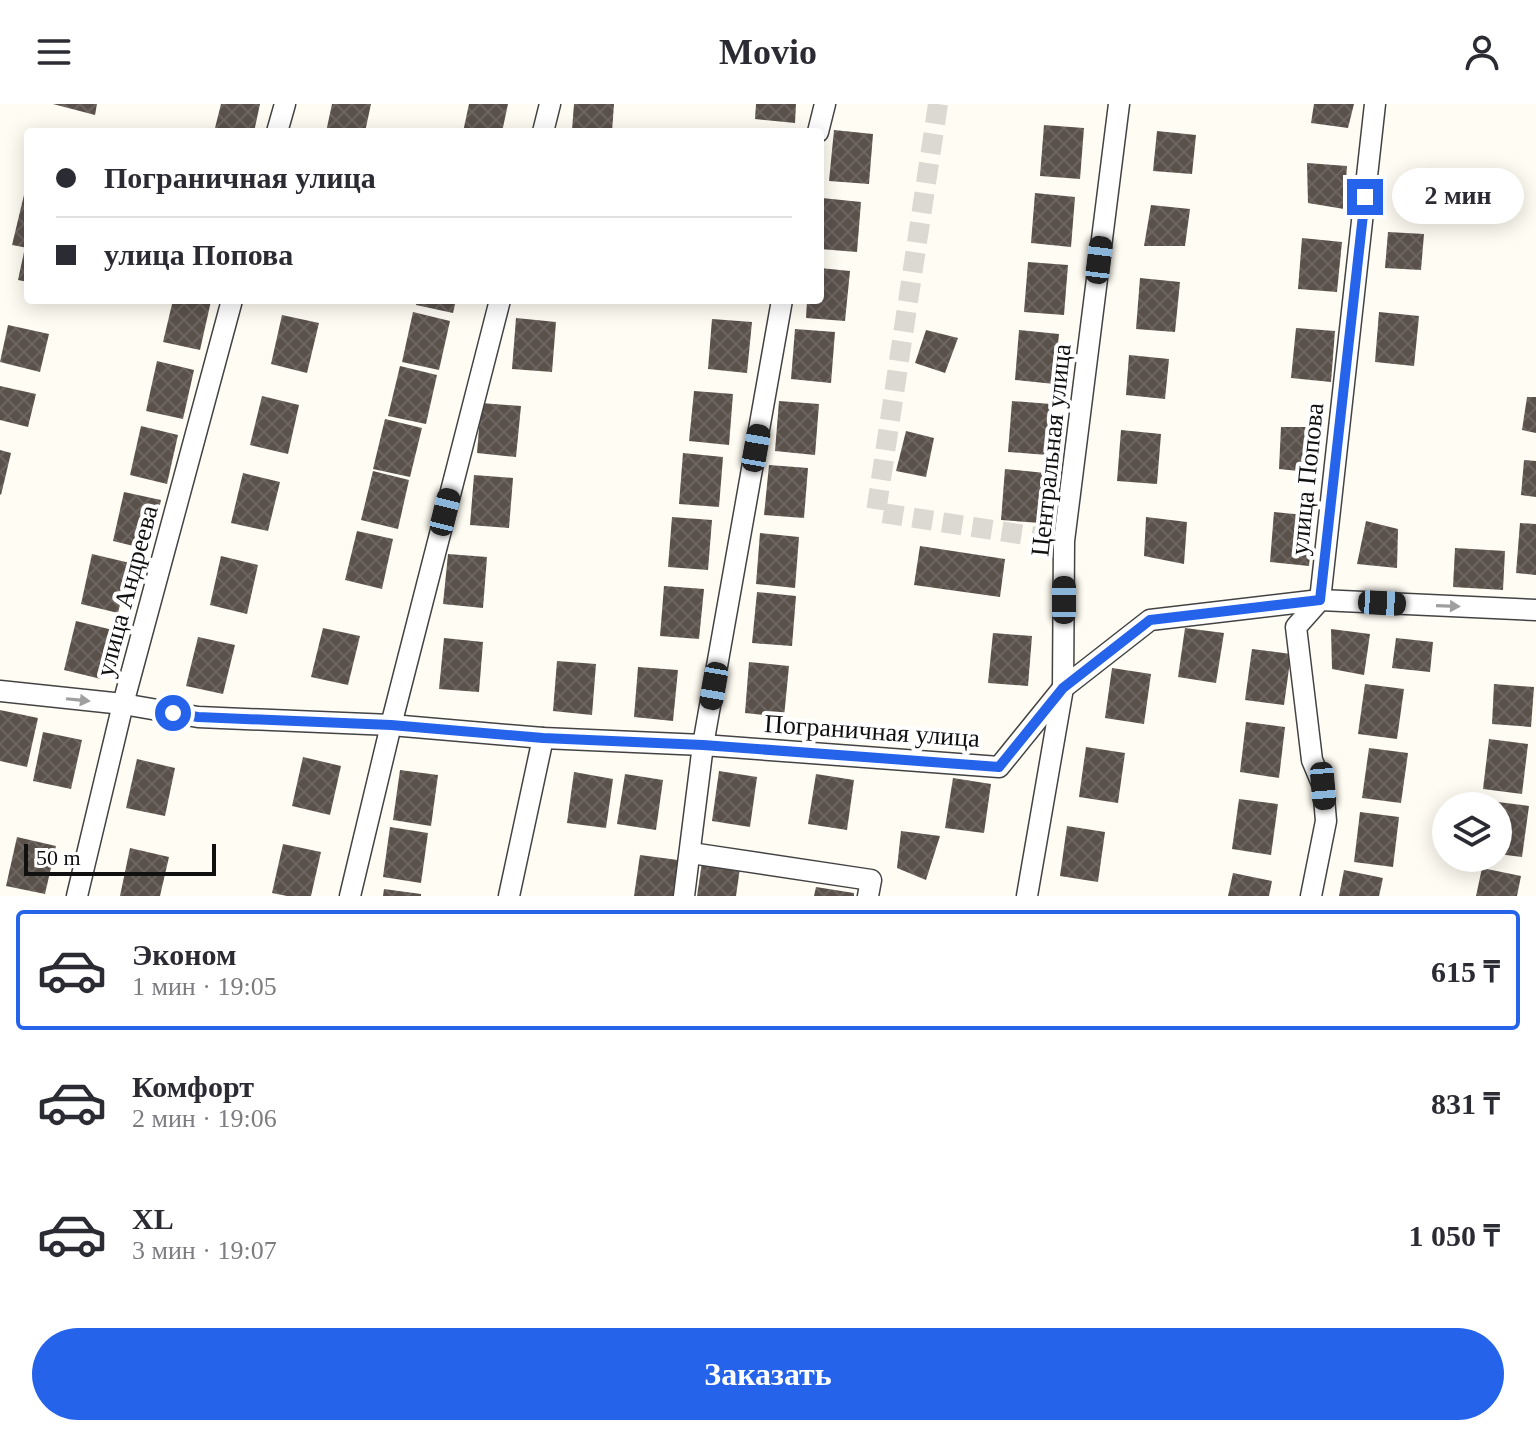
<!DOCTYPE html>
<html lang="ru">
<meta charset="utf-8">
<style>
body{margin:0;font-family:Georgia,serif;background:#f2f2f3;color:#2b2b33;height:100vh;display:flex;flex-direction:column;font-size:30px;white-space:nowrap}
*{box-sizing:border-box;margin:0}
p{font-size:26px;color:#7c7c81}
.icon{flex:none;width:44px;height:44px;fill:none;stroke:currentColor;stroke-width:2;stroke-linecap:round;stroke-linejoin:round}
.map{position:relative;height:792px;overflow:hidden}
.sheet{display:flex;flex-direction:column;background:#fff;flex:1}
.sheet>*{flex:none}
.guide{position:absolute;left:24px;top:24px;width:800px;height:176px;border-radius:8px;box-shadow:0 4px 20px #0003;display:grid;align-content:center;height:176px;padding:0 32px;background:#fff}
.buttons{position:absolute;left:1432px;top:688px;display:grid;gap:16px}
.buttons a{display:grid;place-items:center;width:80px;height:80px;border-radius:50%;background:#fff;box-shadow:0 4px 20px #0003;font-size:40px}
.scale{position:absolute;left:24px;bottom:20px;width:192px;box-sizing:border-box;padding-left:8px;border:4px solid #101010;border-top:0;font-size:22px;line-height:28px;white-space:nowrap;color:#101010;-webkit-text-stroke:6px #fff;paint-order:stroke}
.end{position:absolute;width:36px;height:36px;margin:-18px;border:10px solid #2563eb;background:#fff;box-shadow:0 0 0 4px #fff}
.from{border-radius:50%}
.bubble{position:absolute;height:56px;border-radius:28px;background:#fff;box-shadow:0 4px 20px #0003;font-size:26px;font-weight:700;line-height:56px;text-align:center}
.car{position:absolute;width:24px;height:48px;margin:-24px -12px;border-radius:10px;box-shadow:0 0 6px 2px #0007;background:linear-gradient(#222 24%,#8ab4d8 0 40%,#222 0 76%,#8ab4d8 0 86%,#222 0)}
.guide b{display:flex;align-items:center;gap:28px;height:76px;font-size:30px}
.guide b+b{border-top:2px solid #e1e1e2}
.guide i{width:20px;height:20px;background:#2b2b33}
ul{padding:14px 0 0;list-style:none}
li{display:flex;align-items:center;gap:24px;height:120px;margin:0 16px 12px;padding:0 16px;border:4px solid transparent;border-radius:8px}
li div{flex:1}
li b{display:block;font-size:30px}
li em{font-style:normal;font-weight:700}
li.selected{border-color:#2563eb}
li>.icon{width:72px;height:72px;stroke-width:1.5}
.cta{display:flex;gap:16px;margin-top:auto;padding:16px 32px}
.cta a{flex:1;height:92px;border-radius:48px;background:#2563eb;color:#fff;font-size:32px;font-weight:700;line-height:92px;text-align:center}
header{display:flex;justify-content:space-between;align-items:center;height:104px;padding:0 32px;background:#fff;font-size:36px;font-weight:700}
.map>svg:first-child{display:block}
</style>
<header><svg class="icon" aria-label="menu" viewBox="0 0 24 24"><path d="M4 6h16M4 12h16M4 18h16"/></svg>Movio<svg class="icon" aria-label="person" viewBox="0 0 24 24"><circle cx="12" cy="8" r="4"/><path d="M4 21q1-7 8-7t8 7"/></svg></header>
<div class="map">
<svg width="1536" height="792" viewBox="0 0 1536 792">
<defs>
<pattern id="building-cross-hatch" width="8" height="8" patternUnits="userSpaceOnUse" patternTransform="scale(2)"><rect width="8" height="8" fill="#5a514b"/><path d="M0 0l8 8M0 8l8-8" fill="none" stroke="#6d6561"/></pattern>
</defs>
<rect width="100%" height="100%" fill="#fffdf3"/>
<g fill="url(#building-cross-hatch)">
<polygon points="53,0 97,0 95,11"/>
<polygon points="221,0 260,0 254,28 214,28"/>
<polygon points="332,0 371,0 365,28 326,28"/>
<polygon points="469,0 508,0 502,28 463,28"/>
<polygon points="574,0 614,0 612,28 572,26"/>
<polygon points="756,0 796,0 795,19 755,15"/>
<polygon points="1314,0 1354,0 1348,24 1311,19"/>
<polygon points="1044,21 1084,24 1080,75 1040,72"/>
<polygon points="834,26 873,30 869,80 829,77"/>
<polygon points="1157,27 1196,31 1192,70 1153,67"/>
<polygon points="1307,59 1347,62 1344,105 1308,99"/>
<polygon points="1035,89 1075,93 1071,143 1031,139"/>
<polygon points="24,91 28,92 28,144 12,141"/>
<polygon points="822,94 861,98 857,148 820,145"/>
<polygon points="1151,101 1190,105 1185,142 1144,142"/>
<polygon points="1388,128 1424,130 1421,166 1385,164"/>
<polygon points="1302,134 1342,138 1337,188 1298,185"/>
<polygon points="24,148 28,149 28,178 18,176"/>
<polygon points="1028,158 1068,161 1064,211 1024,208"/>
<polygon points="820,164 850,167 845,217 806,214 807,196 820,196"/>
<polygon points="1140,174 1180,178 1175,228 1136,225"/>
<polygon points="173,196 211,197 200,246 163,238"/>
<polygon points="417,196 456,196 453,209 416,201"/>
<polygon points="413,208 450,217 439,266 402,258"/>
<polygon points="1379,208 1419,212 1414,262 1375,258"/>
<polygon points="282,211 319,219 307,269 271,260"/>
<polygon points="516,214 556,218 552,268 512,265"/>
<polygon points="712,215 752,218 747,269 708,265"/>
<polygon points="8,221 49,230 40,268 0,258"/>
<polygon points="1296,224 1335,227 1331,278 1291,274"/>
<polygon points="795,225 835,228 831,279 791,275"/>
<polygon points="926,226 958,234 945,269 915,259"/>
<polygon points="1019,226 1059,230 1054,280 1015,276"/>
<polygon points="1129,251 1169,255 1165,295 1126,291"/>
<polygon points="157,257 194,266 183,315 146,307"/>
<polygon points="400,262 437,271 426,320 388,312"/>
<polygon points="0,282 36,290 28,323 0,316"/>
<polygon points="694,287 733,290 729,341 689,337"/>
<polygon points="262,292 299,301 288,350 250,341"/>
<polygon points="1527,293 1536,293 1536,329 1522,326"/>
<polygon points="779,297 819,300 815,351 775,347"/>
<polygon points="1012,297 1051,300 1047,351 1008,348"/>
<polygon points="481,299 521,302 516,353 477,349"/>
<polygon points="385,315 422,324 410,373 373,365"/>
<polygon points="141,322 178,331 167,380 130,371"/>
<polygon points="1281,323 1315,323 1318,369 1279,365"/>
<polygon points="1121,326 1161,330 1157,380 1117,377"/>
<polygon points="906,327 934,334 926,373 896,367"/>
<polygon points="0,346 11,349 1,391 0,390"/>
<polygon points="683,349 723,353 719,403 679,400"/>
<polygon points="1524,356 1536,357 1536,393 1521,391"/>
<polygon points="769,361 808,364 804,414 764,411"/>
<polygon points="1005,365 1045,369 1041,419 1001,416"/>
<polygon points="373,367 409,376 398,425 361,416"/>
<polygon points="243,369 280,378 268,427 231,419"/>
<polygon points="474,371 513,374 509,424 470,421"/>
<polygon points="124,388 161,396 150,446 113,437"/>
<polygon points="1274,408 1314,412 1309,462 1270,458"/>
<polygon points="672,413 712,416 708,466 668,463"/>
<polygon points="1146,413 1187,418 1184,460 1144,452"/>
<polygon points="1366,417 1398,425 1397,464 1357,460"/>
<polygon points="1520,419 1536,420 1536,471 1516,469"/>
<polygon points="357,427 393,435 382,485 345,476"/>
<polygon points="760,429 799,433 795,484 756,480"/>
<polygon points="920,442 1005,455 1000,493 914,481"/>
<polygon points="1455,444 1505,447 1503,486 1453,483"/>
<polygon points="92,450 130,459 118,509 81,500"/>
<polygon points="448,450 487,453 483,504 443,500"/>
<polygon points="221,452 258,461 247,510 210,501"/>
<polygon points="664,482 704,485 699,535 660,532"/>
<polygon points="757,488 796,492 792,542 752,539"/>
<polygon points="76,517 113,526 101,575 64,566"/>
<polygon points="323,524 360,532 348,581 311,573"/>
<polygon points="1185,524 1224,529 1216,579 1178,573"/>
<polygon points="1331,525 1370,530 1364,571 1332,565"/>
<polygon points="993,529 1032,532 1028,582 988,579"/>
<polygon points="198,533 235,541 223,590 186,582"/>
<polygon points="444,534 483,538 479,588 439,585"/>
<polygon points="1396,534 1433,538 1430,568 1392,564"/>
<polygon points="1252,545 1291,550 1284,601 1245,596"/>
<polygon points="557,557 596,560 592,611 553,607"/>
<polygon points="749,558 789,562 784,613 745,609"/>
<polygon points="638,563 678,566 673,617 634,613"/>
<polygon points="1112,564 1151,570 1144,620 1105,614"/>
<polygon points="1365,580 1404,585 1397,635 1358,630"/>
<polygon points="1494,580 1534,583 1531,623 1492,620"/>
<polygon points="0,606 38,614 27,663 0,657"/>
<polygon points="1246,618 1285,623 1279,674 1240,668"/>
<polygon points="43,628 82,636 71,685 33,677"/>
<polygon points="1489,635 1528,640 1522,690 1483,685"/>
<polygon points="1086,643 1125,649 1118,699 1079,693"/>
<polygon points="1369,644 1408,649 1401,699 1362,694"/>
<polygon points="303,653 341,662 330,711 292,702"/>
<polygon points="137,655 175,664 165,712 126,704"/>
<polygon points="400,666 438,671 431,722 393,716"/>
<polygon points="719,667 757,673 750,723 712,717"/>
<polygon points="574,668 613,675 606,724 567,719"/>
<polygon points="625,670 663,676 656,726 617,720"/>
<polygon points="816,670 854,676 847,726 808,720"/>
<polygon points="953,674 991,680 984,729 945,724"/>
<polygon points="1239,695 1278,700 1271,751 1232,745"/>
<polygon points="1490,697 1529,702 1522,753 1498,750 1498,702 1490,702"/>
<polygon points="1360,708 1399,713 1393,763 1354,758"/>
<polygon points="1067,722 1105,728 1098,778 1060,772"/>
<polygon points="390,723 428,729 421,779 383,773"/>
<polygon points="901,727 940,732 926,776 897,764"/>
<polygon points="17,733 56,742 45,790 6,782"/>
<polygon points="283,740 321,748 311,792 287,792 272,789"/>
<polygon points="130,744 169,753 160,792 120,792"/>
<polygon points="640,751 678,756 673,792 634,792"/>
<polygon points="702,758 740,764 736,792 697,792"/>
<polygon points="1482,764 1521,772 1517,792 1476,792"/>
<polygon points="1344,766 1383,774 1379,792 1339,792"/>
<polygon points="1233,769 1272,777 1269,792 1228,792"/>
<polygon points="816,783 854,789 854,792 814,792"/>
<polygon points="384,785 421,790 421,792 383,792"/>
</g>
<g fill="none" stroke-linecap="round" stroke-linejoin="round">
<polyline stroke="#dbd9d1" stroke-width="20" stroke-dasharray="20 10" stroke-linecap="butt" points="938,0 876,408 1064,437"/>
<defs>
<g id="minor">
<polyline points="277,28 285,0"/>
<polyline points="543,28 550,0"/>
<polyline points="818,28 825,0"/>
<polyline points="0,587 123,600 198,613 391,621 543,634 703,641 999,663 1063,584 1150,516 1320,496 1536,506"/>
<polyline points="691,749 871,776 868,792"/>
<polyline points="77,792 123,600 232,196"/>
<polyline points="350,792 391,621 500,196"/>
<polyline points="509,792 543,634"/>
<polyline points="684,792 703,641 782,196"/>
<polyline points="1027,792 1063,584 1064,437 1119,0"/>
<polyline points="1311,792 1326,717 1323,682 1312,656 1296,523 1320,496 1375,0"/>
</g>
</defs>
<use href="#minor" stroke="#434343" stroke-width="23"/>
<use href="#minor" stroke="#fff" stroke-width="20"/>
</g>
<defs><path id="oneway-solid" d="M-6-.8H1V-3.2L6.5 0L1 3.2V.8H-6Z" transform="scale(2)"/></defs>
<g fill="#9f9f9f">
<use href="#oneway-solid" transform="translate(1448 502) rotate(2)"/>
<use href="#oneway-solid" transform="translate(78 596) rotate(6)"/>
</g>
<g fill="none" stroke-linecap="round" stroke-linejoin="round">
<polyline stroke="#2563eb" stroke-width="10" points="173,609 198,613 391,621 543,634 703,641 999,663 1063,584 1150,516 1320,496 1365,93"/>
</g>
<g text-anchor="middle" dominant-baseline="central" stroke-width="8" stroke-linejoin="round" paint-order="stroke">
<g font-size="26" fill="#101010" stroke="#fff">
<text transform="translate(1051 346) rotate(-84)">Центральная улица</text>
<text transform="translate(1307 375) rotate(-84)">улица Попова</text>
<text transform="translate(127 487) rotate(-75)">улица Андреева</text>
<text transform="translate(872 627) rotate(4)">Пограничная улица</text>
</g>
</g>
</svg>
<div class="buttons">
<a><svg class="icon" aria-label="layers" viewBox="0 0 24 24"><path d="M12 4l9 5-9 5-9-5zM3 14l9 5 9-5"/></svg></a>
</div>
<div class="scale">50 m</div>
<i class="end from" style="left:173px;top:609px"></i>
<i class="end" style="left:1365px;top:93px"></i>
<div class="bubble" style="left:1392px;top:64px;width:132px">2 мин</div>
<i class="car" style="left:1099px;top:156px;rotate:7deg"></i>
<i class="car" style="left:756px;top:344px;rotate:10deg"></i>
<i class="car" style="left:445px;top:408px;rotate:14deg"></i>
<i class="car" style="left:1064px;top:496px;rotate:0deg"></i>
<i class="car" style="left:1382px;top:499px;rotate:93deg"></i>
<i class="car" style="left:714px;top:582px;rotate:190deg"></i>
<i class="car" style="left:1323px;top:682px;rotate:175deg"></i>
<div class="guide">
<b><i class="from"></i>Пограничная улица</b>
<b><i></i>улица Попова</b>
</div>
</div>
<section class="sheet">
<ul>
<li class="selected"><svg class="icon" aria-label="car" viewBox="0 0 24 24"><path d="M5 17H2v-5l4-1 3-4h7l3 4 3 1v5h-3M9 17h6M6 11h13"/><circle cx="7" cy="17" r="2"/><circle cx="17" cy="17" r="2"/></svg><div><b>Эконом</b><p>1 мин · 19:05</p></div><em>615 ₸</em></li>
<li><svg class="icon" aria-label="car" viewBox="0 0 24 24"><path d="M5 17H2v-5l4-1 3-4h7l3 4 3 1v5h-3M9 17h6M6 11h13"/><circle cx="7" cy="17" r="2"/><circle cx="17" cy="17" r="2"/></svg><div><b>Комфорт</b><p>2 мин · 19:06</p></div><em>831 ₸</em></li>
<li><svg class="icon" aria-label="car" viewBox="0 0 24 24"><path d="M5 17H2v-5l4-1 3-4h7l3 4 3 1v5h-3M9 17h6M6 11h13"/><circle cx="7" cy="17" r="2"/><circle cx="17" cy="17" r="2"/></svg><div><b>XL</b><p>3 мин · 19:07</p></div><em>1 050 ₸</em></li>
</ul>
<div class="cta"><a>Заказать</a></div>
</section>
